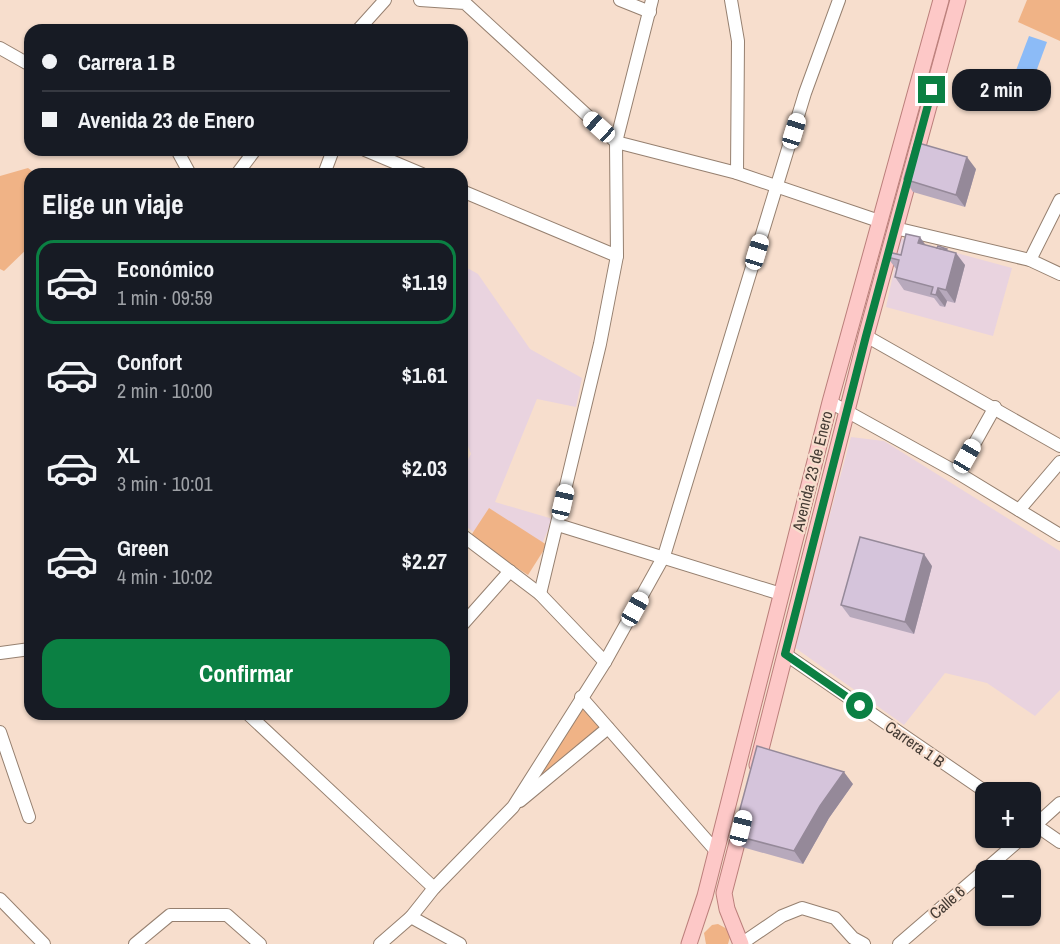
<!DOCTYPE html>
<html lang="es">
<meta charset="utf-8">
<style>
body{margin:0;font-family:"Archivo Narrow",sans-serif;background:#242831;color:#f1f3f6;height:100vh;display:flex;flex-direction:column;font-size:22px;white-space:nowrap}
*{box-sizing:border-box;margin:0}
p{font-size:20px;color:#9ea1a6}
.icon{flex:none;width:33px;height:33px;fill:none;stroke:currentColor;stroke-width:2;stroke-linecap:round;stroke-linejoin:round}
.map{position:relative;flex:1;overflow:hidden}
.drawer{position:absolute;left:24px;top:168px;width:444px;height:552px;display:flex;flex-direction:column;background:#171b24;border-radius:18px;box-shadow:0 2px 4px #0004}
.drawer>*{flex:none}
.banner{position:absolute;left:24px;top:24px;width:444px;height:132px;border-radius:18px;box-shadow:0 2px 4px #0004;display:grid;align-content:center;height:132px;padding:0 18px;background:#171b24}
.controls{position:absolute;left:975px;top:782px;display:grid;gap:12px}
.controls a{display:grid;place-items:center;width:66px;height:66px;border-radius:12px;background:#171b24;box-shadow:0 2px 4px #0004;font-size:30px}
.end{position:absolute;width:27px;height:27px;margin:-14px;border:8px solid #0b8043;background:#fff;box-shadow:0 0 0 3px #fff}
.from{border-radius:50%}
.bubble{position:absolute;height:42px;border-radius:18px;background:#171b24;box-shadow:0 2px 4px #0004;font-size:20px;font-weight:700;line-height:42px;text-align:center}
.car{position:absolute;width:18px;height:36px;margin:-18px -9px;border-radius:8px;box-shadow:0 0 4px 2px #0007;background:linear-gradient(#fff 24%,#345 0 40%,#fff 0 76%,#345 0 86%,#fff 0)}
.banner b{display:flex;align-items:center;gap:21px;height:57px;font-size:22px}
.banner b+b{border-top:2px solid #363941}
.banner i{width:15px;height:15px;background:#f1f3f6}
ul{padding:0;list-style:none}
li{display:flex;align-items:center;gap:18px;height:84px;margin:0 12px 9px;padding:0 6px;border:3px solid transparent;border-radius:18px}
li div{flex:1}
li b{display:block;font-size:22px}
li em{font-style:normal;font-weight:700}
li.selected{border-color:#0b8043}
li>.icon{width:54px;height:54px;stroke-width:1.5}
h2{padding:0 18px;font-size:27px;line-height:72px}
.action{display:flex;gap:12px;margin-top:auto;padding:12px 18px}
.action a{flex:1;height:69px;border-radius:18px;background:#0b8043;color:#fff;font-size:24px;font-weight:700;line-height:69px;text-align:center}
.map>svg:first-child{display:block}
</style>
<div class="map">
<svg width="1060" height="944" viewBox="0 0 1060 944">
<rect width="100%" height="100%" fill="#f7decd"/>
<g fill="#e9d3df">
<polygon points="901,238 1012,268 993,336 886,307"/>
<polygon points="462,265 478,274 530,349 582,378 576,407 537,399 495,502 553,519 528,575 462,523 462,469 471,454 462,430"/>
<polygon points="851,437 884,441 1060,551 1060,690 1035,716 987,683 945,673 904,725 794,647"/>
</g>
<g fill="#f0b386">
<polygon points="1027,0 1060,0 1060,41 1018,22"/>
<polygon points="28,168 36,174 30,174 30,246 4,271 0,269 0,176"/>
<polygon points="489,508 547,545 528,575 470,537"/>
<polygon points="581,705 602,729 528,788"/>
<polygon points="718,924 729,930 730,937 728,944 706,944 704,933 712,925"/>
</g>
<polygon fill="#8cbbf7" points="1029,36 1047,42 1033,80 1015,73"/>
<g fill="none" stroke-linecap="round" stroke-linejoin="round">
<defs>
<g id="minor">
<polyline points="420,0 465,3 616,142 737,173 879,221"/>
<polyline points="620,0 650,12"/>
<polyline points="731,0 738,41 737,173"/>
<polyline points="358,30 385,0"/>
<polyline points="0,48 30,65"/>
<polyline points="177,150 190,174"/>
<polyline points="365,150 422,174"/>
<polyline points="237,174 255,150"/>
<polyline points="324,174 333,150"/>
<polyline points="462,191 617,256"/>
<polyline points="895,228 1030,260 1060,274"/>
<polyline points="1030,260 1060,200"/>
<polyline points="866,336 1060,446"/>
<polyline points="830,402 958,473 1060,535"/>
<polyline points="958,473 995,407"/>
<polyline points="1019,510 1060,462"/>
<polyline points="558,525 781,594"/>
<polyline points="462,535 540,594 605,662"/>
<polyline points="540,594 600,344 617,256 616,142 652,0"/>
<polyline points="462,625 510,571"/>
<polyline points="0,653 30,649"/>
<polyline points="785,654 986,792"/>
<polyline points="581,697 716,851"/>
<polyline points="248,714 434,888"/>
<polyline points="0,732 29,817"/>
<polyline points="520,801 608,728"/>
<polyline points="1031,822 1060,842"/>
<polyline points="1030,830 1060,803"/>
<polyline points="0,899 44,944"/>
<polyline points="411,917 460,944"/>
<polyline points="135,944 170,915 227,915 260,944"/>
<polyline points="380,944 411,917 434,888 513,807 605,662 664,556 805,93 839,0"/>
<polyline points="741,944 782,916 802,908 835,918 853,938 864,944"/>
<polyline points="899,944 1023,837"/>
</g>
<g id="major">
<polyline points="757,765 866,336 958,0"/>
<polyline points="689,944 705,896 830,402 941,0"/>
<polyline points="741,944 727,909 724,893 743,820"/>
</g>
</defs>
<use href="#minor" stroke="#968070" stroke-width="14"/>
<use href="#major" stroke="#bb7f7b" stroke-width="17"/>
<use href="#minor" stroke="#fff" stroke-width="12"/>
<use href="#major" stroke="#fdc8c7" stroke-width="15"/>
</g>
<g fill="#b7a9bc">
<polygon points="976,169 965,207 913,192 904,179"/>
<polygon points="925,245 948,251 965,265 955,303 947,301 945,307 940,306 934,298 904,290 895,277 897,270 887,257 901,255"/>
<polygon points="932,566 914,634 850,617 841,605"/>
<polygon points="853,784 829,818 803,864 742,847 733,835"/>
</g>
<g fill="#958999">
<polygon points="967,157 976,169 965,207 956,195"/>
<polygon points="920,237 929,250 918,243"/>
<polygon points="956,253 965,265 955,303 946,290"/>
<polygon points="938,288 947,301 945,307 936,295"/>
<polygon points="924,554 932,566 914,634 905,622"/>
<polygon points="844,772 853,784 829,818 803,864 794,851 820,806"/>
</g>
<g fill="#d5c4db" stroke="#958999" stroke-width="1.5">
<polygon points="915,142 967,157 956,195 904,179"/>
<polygon points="906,234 920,237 918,243 956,253 946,290 938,288 936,295 931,294 933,287 895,277 899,260 887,257 888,252 901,255"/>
<polygon points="938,246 947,249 946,250 937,248"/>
<polygon points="860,537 924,554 905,622 841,605"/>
<polygon points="757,746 844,772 820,806 794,851 733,835"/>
</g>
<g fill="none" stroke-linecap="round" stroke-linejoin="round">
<polyline stroke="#0b8043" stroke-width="8" points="860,706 785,654 866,336 932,90"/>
</g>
<g text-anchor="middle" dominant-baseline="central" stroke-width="4.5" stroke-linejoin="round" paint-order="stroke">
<g font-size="16" fill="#433a33" stroke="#f7decd">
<text transform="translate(812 471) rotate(-76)">Avenida 23 de Enero</text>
<text transform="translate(915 744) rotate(35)">Carrera 1 B</text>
<text transform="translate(947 902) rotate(-41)">Calle 6</text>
</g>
</g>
</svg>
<div class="controls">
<a>+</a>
<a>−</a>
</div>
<i class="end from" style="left:860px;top:706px"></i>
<i class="end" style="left:932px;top:90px"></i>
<div class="bubble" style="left:952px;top:69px;width:99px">2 min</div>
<i class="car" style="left:599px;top:127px;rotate:312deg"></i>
<i class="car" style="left:794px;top:131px;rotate:17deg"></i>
<i class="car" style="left:757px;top:252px;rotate:17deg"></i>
<i class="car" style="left:967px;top:456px;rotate:30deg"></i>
<i class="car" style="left:563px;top:502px;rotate:13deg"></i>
<i class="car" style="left:635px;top:609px;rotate:29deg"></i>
<i class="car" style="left:741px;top:828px;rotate:14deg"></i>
<div class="banner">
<b><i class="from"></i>Carrera 1 B</b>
<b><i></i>Avenida 23 de Enero</b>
</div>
<section class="drawer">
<h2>Elige un viaje</h2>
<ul>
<li class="selected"><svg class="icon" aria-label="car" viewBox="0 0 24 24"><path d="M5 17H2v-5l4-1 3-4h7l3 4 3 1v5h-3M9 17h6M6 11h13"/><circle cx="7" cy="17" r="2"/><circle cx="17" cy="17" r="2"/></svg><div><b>Económico</b><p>1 min · 09:59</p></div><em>$1.19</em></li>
<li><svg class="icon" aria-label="car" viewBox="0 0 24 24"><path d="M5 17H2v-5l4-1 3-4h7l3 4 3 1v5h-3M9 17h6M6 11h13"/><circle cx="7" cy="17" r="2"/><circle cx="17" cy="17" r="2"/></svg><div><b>Confort</b><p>2 min · 10:00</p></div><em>$1.61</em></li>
<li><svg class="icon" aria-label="car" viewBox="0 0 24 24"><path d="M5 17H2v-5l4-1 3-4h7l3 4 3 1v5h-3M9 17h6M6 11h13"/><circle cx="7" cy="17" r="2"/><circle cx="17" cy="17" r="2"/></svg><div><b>XL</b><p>3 min · 10:01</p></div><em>$2.03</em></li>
<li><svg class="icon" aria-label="car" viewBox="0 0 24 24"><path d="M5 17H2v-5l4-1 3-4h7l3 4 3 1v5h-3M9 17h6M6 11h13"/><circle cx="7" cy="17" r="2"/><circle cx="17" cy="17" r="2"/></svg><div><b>Green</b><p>4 min · 10:02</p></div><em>$2.27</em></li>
</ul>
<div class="action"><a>Confirmar</a></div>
</section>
</div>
